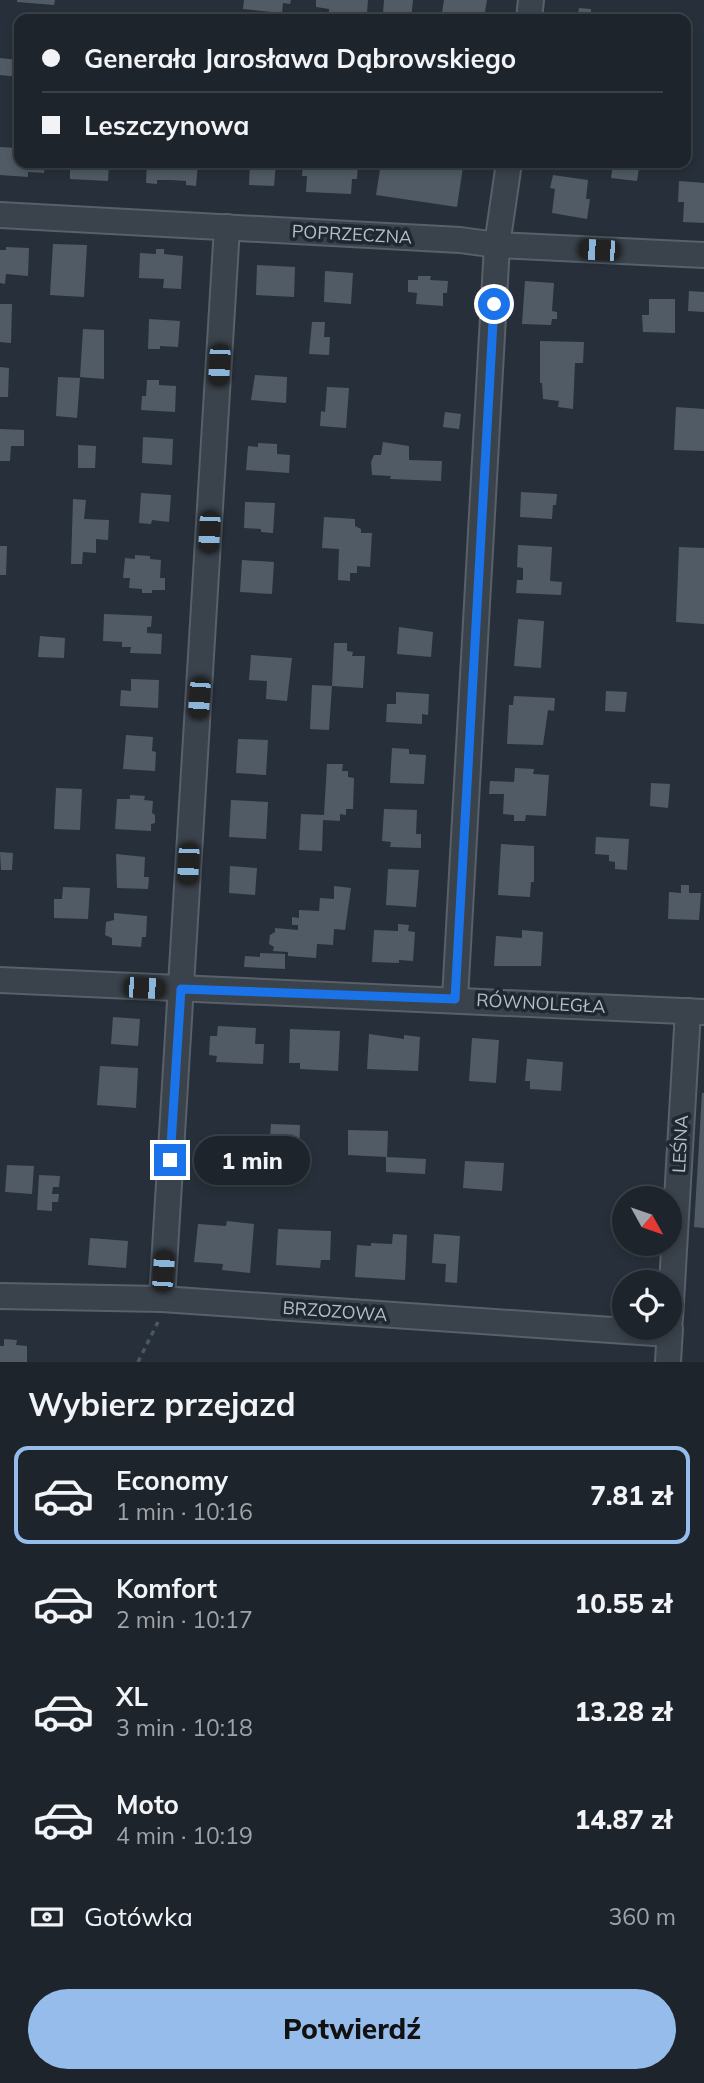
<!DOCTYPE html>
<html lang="pl">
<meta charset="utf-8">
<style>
body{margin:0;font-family:Mulish,sans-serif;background:#252c34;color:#f1f3f6;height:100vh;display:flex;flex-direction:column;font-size:26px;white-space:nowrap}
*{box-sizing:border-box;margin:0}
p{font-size:23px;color:#a0a4a9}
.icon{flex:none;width:38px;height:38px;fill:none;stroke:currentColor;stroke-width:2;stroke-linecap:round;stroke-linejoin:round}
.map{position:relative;height:1362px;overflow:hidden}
.details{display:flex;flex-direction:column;background:#1d242c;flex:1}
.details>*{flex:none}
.banner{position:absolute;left:14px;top:14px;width:677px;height:154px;border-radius:14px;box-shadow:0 4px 10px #0003,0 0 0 2px #3b4148;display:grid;align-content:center;height:154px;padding:0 28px;background:#1d242c}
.needle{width:46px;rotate:130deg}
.buttons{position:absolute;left:612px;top:1186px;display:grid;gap:14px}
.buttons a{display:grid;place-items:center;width:70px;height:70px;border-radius:50%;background:#1d242c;box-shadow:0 4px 10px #0003,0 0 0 2px #3b4148;font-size:35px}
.end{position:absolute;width:32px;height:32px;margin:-16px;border:9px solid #1a73e8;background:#fff;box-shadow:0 0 0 4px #fff}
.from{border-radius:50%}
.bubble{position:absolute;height:49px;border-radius:24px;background:#1d242c;box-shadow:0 4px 10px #0003,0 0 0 2px #3b4148;font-size:23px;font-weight:800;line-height:49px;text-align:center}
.car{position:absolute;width:21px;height:42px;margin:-21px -10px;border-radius:9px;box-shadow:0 0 5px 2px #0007;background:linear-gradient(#222 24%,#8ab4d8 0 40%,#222 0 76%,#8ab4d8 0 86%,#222 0)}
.banner b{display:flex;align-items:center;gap:24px;height:66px;font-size:26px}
.banner b+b{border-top:2px solid #3b4148}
.banner i{width:18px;height:18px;background:#f1f3f6}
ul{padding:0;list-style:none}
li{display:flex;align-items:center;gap:21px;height:98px;margin:0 14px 10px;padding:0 14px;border:4px solid transparent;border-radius:14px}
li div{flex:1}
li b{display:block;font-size:26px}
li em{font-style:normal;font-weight:800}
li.selected{border-color:#96bceb}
li>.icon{width:63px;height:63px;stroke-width:1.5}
h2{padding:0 28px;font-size:32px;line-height:84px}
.pay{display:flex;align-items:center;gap:18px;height:77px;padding:0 28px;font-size:26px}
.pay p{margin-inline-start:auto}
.button{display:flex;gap:14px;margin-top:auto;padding:14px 28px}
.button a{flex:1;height:80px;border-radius:42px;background:#96bceb;color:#111;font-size:28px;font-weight:800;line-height:80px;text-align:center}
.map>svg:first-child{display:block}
</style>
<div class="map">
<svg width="704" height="1362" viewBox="0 0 704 1362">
<rect width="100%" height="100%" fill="#27303a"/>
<g fill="#505b65">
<polygon points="17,0 55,0 54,5 17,2"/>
<polygon points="244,0 291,0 290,4 283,3 282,13 243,9"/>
<polygon points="316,0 368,0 367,13 353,12 353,14 329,12 329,9 316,7"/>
<polygon points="384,0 413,0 411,19 392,19 392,14 383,13"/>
<polygon points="444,0 487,0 484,17 461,14 460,19 441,19"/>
<polygon points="579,8 591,9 591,13 604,14 604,19 577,19"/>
<polygon points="0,58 19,60 19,77 0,75"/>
<polygon points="17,138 19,138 19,163 45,163 44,173 28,172 28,177 0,175 0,147 17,148"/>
<polygon points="70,163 109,163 108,181 70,179"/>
<polygon points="147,163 198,163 196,186 186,185 186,181 171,180 157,180 157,184 146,183"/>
<polygon points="250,163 276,163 274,186 249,185"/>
<polygon points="303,163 358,163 357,179 352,179 351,194 306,192 307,176 302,176"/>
<polygon points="381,163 435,163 435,166 449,168 450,165 463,167 457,207 376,195"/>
<polygon points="613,165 639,168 637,181 611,178"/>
<polygon points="553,175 588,180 586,199 590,199 587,219 552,213 555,189 550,188"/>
<polygon points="679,181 704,183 704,223 683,222 684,202 678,202"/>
<polygon points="53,244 87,245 84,297 50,295"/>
<polygon points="6,247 29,248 28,276 6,274 5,284 0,283 0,250 6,250"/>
<polygon points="156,249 164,249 164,254 183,256 181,289 163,288 164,279 139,278 140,253 156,254"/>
<polygon points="257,265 295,267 294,297 256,295"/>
<polygon points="325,271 353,273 351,304 324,302"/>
<polygon points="418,276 431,276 430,280 448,281 447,293 443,293 443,306 416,304 417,293 408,292 408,280 418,280"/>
<polygon points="525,281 554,283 552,311 557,312 557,319 552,319 551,325 522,324"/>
<polygon points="689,291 704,292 704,312 688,311"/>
<polygon points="649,299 675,299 675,333 643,332 642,315 649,315"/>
<polygon points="0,304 12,304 11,343 0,342"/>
<polygon points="149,319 180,321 178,347 160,346 160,349 148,349"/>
<polygon points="312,322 325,322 324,337 330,337 329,355 309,354"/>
<polygon points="83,329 104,330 104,379 80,377"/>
<polygon points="540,341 584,342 583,363 575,363 573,409 558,407 559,401 543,399 542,383 540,383"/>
<polygon points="0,367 9,368 8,397 0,397"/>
<polygon points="255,375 287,377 286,403 251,400"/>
<polygon points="58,377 80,378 77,418 56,416"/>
<polygon points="147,380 159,380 159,385 176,386 175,412 141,410 142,396 146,396"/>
<polygon points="327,387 349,388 346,428 320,426 321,411 325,412"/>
<polygon points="676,407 704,409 704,451 674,450"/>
<polygon points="445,412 461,414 459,429 443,427"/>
<polygon points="0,429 24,430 24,446 11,446 10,461 0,461"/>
<polygon points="143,437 173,439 172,465 142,463"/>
<polygon points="383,442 409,446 409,460 442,461 441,481 390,479 391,476 372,475 371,462 374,455 381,455"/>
<polygon points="258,443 277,444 277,454 290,455 289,473 246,470 248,446 258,447"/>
<polygon points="78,445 96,446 95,468 78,468"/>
<polygon points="521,492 557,494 556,505 553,505 552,519 520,517"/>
<polygon points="141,493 171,495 169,522 152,520 151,524 139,523"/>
<polygon points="73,499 86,500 84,519 109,520 108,540 96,539 96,553 83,552 82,564 71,564"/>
<polygon points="245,502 275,503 273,533 261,532 261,529 244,528"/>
<polygon points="324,517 355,519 355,526 361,529 361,533 372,533 370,567 357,566 357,573 350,573 350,581 338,580 339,549 322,548"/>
<polygon points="518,545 552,547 550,581 562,582 561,595 516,593 517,580 523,580 523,568 517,567"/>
<polygon points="0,546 7,546 6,575 0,575"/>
<polygon points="679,547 704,548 704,624 676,622"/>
<polygon points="135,555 150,556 150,559 161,560 160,578 165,578 165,590 152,590 152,593 142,593 142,589 129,588 130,578 123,578 125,558 135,559"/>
<polygon points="242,560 274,562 272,594 240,592"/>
<polygon points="104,614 152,616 151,627 147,627 147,633 162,634 161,654 130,653 131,647 122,647 122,642 103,641"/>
<polygon points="518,619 544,621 541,668 514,666"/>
<polygon points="399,627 433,632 431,657 397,654"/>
<polygon points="40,636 65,638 64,658 38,657"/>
<polygon points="334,643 347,643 347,651 353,652 352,656 365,656 363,688 332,686"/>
<polygon points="251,655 292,658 287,701 266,699 267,681 249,680"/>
<polygon points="131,679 159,680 158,708 120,706 121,690 131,691"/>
<polygon points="312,685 332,686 329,730 310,729"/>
<polygon points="606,691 627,692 625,712 605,711"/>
<polygon points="396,692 429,694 428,715 422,714 422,724 386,722 387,704 396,704"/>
<polygon points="514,696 555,698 554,711 548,710 543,745 507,744 509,705 513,705"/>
<polygon points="126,735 153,737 152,751 156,752 155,771 123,769"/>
<polygon points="238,739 268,740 266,775 236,773"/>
<polygon points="392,748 409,749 409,754 426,755 424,784 390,783"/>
<polygon points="327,764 343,764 342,771 348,771 348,777 354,778 353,809 346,809 346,815 340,814 340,821 323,820 322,851 299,850 301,814 324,815"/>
<polygon points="515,768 534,769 533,774 549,775 546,816 526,815 525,821 514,821 514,815 503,814 504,794 489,794 490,781 514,782"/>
<polygon points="651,783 670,784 668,808 650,806"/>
<polygon points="56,788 82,789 80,830 54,829"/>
<polygon points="130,795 145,796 144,800 153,801 152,813 155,815 155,823 151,824 151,831 115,829 117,799 130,799"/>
<polygon points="231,800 268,802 266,839 229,837"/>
<polygon points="384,809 417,810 416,834 421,834 421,848 390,847 391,842 382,841"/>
<polygon points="596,837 629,839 627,870 615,869 615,862 609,861 609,855 595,854"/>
<polygon points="501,844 534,846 534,882 531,882 530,897 498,895"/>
<polygon points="0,852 13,853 12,870 1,870"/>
<polygon points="116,854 145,857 144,877 149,877 148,889 117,888"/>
<polygon points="230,866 257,868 255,895 229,893"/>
<polygon points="388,869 419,870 416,907 386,905"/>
<polygon points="681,885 689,885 689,893 701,893 699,920 668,919 669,892 681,893"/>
<polygon points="334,886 351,888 345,930 334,929 333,945 317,944 316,958 288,956 288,952 273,951 274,947 269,944 270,935 275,932 275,928 298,930 298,925 292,925 292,917 299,918 299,910 319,911 320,898 334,899"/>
<polygon points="63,887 90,888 88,919 54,918 54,899 62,899"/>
<polygon points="114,913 147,916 146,937 142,937 141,947 112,945 112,938 105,935 106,922 114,920"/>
<polygon points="398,924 409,925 408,931 415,932 413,961 399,960 399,963 372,962 374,930 398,931"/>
<polygon points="522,930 543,932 541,966 494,966 496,936 522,938"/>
<polygon points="260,953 285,954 285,969 244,967 245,956 260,957"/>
<polygon points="113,1017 140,1019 138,1046 111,1044"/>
<polygon points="218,1026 256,1028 255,1044 264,1044 263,1064 216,1062 217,1056 209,1055 210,1036 217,1036"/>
<polygon points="290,1029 340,1031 338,1071 300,1069 300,1063 289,1063"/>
<polygon points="369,1034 404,1039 404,1035 420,1037 418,1071 367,1069"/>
<polygon points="472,1038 499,1040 496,1083 469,1081"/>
<polygon points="527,1059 563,1062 561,1091 530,1089 530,1081 525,1081"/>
<polygon points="100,1066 138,1068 136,1108 97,1105"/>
<polygon points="702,1093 704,1093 704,1228 694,1227"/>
<polygon points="271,1124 300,1125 299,1152 269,1150"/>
<polygon points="348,1130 388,1131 387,1157 426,1159 425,1174 386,1172 386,1157 348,1155"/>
<polygon points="206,1147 230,1148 229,1170 205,1169"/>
<polygon points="465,1161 504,1163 502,1191 463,1188"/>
<polygon points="7,1165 34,1166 32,1194 5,1192"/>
<polygon points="39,1175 60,1176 59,1187 53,1187 52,1194 59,1194 58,1202 52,1202 52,1211 37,1210"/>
<polygon points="227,1221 254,1224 250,1273 222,1270 223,1264 194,1262 198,1224 226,1226"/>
<polygon points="278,1229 331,1231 330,1260 321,1260 320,1268 276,1265"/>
<polygon points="393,1234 407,1235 405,1280 355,1277 357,1245 371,1246 371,1243 392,1244"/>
<polygon points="434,1234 460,1236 457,1283 445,1282 446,1264 432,1263"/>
<polygon points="90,1238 128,1241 126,1268 88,1265"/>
<polygon points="4,1339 17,1340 16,1345 27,1346 27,1362 0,1362 0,1346 4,1346"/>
</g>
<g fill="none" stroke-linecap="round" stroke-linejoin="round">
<defs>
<g id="minor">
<polyline points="529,19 531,0"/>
<polyline points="0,215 460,240 497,245 704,255"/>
<polyline points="0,980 704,1012"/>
<polyline points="455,999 497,245 509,163"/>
<polyline points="0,1296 162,1299 669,1334"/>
<polyline points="162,1299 227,227"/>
<polyline points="670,1319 688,1011"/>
<polyline points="668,1362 670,1328"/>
</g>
</defs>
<use href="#minor" stroke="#586069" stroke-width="28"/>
<polyline stroke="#48595b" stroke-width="3.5" stroke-dasharray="5 5" stroke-linecap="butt" points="138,1362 158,1322"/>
<use href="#minor" stroke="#3a424b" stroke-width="24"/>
</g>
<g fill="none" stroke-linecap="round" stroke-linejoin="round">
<polyline stroke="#1a73e8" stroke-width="9" points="170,1160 181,989 455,999 494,304"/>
</g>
<g text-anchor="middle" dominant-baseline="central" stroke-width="7" stroke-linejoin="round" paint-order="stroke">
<g font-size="18" fill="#b6bdc6" stroke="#1f2730">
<text transform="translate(352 234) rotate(3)">POPRZECZNA</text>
<text transform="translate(541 1003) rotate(3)">RÓWNOLEGŁA</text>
<text transform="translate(680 1144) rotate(-87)">LEŚNA</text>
<text transform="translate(335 1311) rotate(4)">BRZOZOWA</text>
</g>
</g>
</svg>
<div class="buttons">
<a><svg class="needle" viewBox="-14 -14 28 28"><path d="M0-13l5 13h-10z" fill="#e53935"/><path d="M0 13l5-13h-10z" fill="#a0a4a9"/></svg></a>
<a><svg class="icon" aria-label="locate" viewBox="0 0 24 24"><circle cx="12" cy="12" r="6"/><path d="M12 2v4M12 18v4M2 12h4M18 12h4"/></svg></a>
</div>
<i class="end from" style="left:494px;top:304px"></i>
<i class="end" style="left:170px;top:1160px"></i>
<div class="bubble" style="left:194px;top:1136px;width:116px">1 min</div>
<i class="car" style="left:599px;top:250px;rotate:273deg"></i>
<i class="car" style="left:219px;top:365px;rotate:183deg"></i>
<i class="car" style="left:209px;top:532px;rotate:183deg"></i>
<i class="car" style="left:199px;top:698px;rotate:184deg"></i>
<i class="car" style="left:188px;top:864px;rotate:183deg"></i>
<i class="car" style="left:144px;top:988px;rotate:93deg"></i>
<i class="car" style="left:163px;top:1271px;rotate:4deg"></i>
<div class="banner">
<b><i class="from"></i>Generała Jarosława Dąbrowskiego</b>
<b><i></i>Leszczynowa</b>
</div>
</div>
<section class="details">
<h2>Wybierz przejazd</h2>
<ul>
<li class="selected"><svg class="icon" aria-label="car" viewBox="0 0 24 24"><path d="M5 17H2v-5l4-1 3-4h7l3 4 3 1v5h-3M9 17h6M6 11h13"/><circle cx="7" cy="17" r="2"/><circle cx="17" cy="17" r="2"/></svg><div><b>Economy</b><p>1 min · 10:16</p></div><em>7.81 zł</em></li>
<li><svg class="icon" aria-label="car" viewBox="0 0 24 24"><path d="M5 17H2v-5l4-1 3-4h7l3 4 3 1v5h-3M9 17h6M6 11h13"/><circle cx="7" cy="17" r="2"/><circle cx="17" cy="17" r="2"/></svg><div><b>Komfort</b><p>2 min · 10:17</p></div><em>10.55 zł</em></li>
<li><svg class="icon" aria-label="car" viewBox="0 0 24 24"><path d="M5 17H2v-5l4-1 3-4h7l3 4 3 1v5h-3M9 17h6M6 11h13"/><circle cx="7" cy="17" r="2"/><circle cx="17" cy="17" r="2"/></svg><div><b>XL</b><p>3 min · 10:18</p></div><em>13.28 zł</em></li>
<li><svg class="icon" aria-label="car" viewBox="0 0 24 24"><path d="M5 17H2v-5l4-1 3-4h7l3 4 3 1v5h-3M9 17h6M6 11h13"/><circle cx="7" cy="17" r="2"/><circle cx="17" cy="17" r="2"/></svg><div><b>Moto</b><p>4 min · 10:19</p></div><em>14.87 zł</em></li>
</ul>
<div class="pay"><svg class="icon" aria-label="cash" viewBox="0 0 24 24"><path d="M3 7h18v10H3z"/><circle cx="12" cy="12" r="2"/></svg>Gotówka<p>360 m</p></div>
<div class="button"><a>Potwierdź</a></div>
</section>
